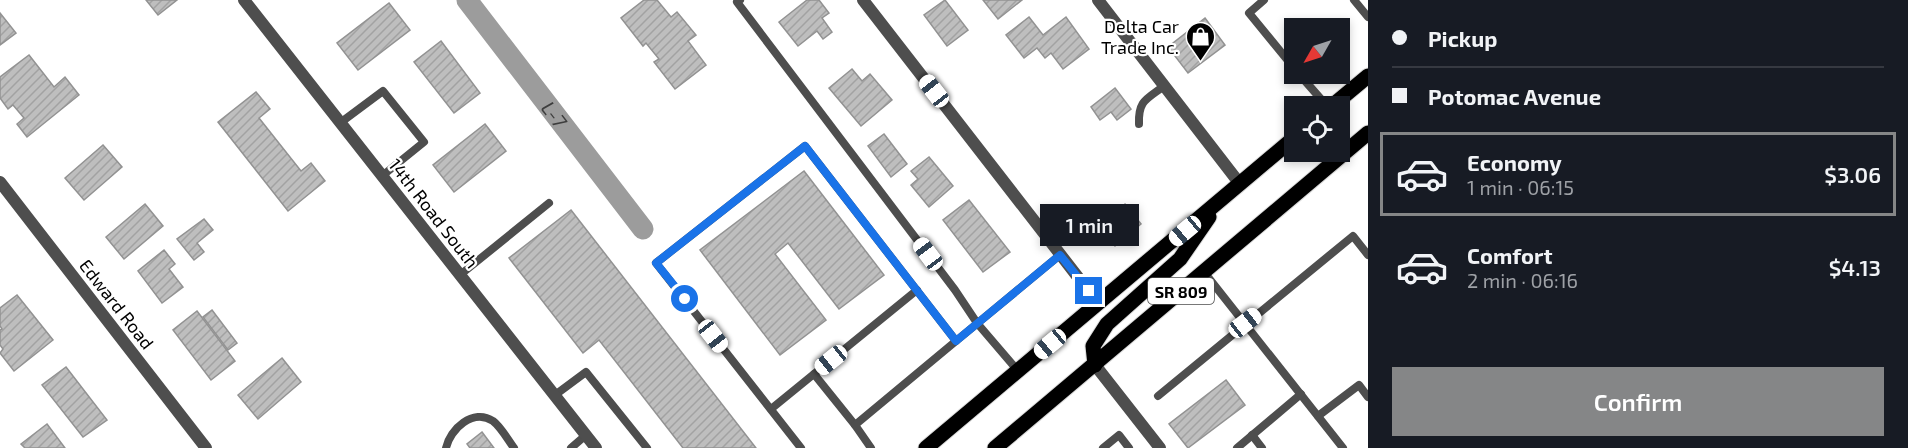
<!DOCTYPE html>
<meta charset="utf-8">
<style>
body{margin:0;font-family:"Exo 2",sans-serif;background:#242831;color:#f1f3f6;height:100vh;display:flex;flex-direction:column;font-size:22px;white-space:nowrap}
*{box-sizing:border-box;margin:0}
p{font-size:20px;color:#9ea1a6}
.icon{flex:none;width:33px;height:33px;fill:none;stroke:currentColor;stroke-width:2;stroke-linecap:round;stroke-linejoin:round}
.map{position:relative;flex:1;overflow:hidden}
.sheet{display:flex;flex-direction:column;background:#171b24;width:540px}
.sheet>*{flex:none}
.banner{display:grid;align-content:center;height:132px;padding:0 24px;background:#171b24}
.needle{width:39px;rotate:231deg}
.buttons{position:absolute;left:1284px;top:18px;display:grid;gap:12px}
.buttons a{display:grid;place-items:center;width:66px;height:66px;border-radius:0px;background:#171b24;box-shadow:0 3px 9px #0003;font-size:30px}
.end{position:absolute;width:27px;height:27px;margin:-14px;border:8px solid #1a73e8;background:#fff;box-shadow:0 0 0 3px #fff}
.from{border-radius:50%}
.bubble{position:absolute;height:42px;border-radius:0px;background:#171b24;box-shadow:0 3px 9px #0003;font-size:20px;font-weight:600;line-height:42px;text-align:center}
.car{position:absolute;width:18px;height:36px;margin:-18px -9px;border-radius:8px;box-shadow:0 0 4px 2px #0007;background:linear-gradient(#fff 24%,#345 0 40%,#fff 0 76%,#345 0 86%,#fff 0)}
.banner b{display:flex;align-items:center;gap:21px;height:57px;font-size:22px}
.banner b+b{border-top:2px solid #363941}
.banner i{width:15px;height:15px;background:#f1f3f6}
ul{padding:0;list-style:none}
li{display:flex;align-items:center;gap:18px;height:84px;margin:0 12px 9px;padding:0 12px;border:3px solid transparent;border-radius:0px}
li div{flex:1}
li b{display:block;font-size:22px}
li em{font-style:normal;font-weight:600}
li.selected{border-color:#858687}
li>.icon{width:54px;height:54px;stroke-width:1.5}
.action{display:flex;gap:12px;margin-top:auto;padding:12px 24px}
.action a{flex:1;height:69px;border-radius:0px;background:#858687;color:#fff;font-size:24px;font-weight:600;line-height:69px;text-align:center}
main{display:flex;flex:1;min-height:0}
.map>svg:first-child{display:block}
</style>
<main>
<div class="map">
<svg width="1368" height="448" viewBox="0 0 1368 448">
<defs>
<pattern id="building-hatch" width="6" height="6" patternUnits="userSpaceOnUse" patternTransform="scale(1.5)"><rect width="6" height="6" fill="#bebebe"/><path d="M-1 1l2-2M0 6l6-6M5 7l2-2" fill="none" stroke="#a2a2a2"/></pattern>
</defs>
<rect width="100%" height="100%" fill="#fff"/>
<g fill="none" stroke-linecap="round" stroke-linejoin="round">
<path stroke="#9c9c9c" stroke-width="21" id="s1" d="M467 0 643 229"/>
</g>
<g fill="url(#building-hatch)" stroke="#929292" stroke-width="1.5">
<polygon points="146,0 177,0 158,15"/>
<polygon points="644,0 657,0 671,17 677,12 696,35 688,41 706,65 675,89 654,62 659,59 646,43 643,46 621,18"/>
<polygon points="807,0 819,0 829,13 822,18 832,32 823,39 817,31 798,46 779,22"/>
<polygon points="945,0 968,30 947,46 924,15"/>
<polygon points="983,0 1022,0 998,19"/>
<polygon points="389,3 410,30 358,70 337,43"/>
<polygon points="0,13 16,33 0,45"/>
<polygon points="1029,17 1043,35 1066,17 1089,49 1063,69 1051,53 1045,58 1037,48 1024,58 1006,35"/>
<polygon points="1205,18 1225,45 1188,73 1168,47"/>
<polygon points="441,41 480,93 454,113 414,62"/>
<polygon points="29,55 54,87 65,77 79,95 27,137 17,124 24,118 13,105 8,109 0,98 0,77"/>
<polygon points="852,69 862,81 870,74 892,100 861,126 829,88"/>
<polygon points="1115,88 1131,109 1117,120 1111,112 1100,120 1091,107"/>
<polygon points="256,92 270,109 259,118 301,171 311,163 325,181 288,211 218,122"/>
<polygon points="485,124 506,151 454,192 433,165"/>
<polygon points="884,134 907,164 891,177 868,146"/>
<polygon points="103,145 122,167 84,200 65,178"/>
<polygon points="929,157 953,186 929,207 911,185 918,179 911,171"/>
<polygon points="804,171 884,275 839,309 788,243 775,254 826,320 780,355 700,250"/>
<polygon points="969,200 1010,252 983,272 943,220"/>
<polygon points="145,204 163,226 124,259 106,237"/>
<polygon points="1125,204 1141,224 1115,246 1099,226"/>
<polygon points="571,210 756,448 683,448 599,340 583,353 509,258"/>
<polygon points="204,219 213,230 197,243 204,252 194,260 177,239"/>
<polygon points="164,250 175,264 169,269 183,287 162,303 138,271"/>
<polygon points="17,295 53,340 14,371 0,353 3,349 0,345 0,330 2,329 0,326 0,308"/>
<polygon points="212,310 237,343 228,350 203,317"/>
<polygon points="197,311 235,361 211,380 173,330"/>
<polygon points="282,358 301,382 258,419 238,395"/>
<polygon points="66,367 107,420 83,437 42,385"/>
<polygon points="1226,380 1245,405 1188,448 1169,424"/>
<polygon points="47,424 65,448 25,448 21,444"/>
<polygon points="482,432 494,448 470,448 467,444"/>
</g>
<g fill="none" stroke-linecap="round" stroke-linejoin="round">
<defs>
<g id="primary">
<polyline points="1332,106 1368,76"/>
<polyline points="1095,365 1093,346 1107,324 1180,259 1209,217"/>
<polyline points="926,448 1294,138"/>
<polyline points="995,448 1368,133"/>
</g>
</defs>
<use href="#primary" stroke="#dbdbdb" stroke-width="17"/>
<g stroke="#4e4e4e" stroke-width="8">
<polyline points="740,0 737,2 955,290 977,323 1018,371"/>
<polyline points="1264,0 1249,13 1294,68"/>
<polyline points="1354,0 1368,17"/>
<polyline points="1299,74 1327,106"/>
<polyline points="340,123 383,91 424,142 382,176"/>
<path d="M1139 124C1138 100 1147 99 1164 86"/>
<polyline points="1204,272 1343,448"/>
<polyline points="460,275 549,203"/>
<polyline points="956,341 1060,255"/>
<polyline points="814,374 855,425"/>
<polyline points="555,395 586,372 647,448"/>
<polyline points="1158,396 1353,236 1368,255"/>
<polyline points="771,409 917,290"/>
<polyline points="1318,416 1359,385 1368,397"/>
<polyline points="1252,435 1262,448"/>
<path d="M446 448C450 429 473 408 493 421 501 427 508 440 514 448"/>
<polyline points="571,448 586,435"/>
<polyline points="801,448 656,263 805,146 956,341 855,425 871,448"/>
<polyline points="1103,448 1119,435 1129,448"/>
<polyline points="1237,448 1301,394"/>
</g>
<g stroke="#4e4e4e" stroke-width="12">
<polyline points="244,0 596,448"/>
<polyline points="863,0 1098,303"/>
<polyline points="1098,0 1240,184"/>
<polyline points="0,182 206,448"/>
<polyline points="1095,365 1160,448"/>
</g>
<use href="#primary" stroke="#000" stroke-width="15"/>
</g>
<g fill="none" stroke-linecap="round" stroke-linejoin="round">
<polyline stroke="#1a73e8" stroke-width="8" points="685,299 656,263 805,146 956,341 1060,255 1089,291"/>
</g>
<defs>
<symbol id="shop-pin" viewBox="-11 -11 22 30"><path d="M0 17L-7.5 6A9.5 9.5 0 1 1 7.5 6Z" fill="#000" stroke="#fff"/><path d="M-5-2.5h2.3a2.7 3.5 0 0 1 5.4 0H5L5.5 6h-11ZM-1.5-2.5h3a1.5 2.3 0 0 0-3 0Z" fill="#fff"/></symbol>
</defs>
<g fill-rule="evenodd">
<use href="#shop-pin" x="1184" y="20" width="33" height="45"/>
</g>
<g text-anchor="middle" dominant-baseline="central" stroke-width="4.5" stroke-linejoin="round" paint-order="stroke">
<rect fill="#fff" stroke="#4c4c4c" stroke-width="1.5" x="1148" y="278" width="66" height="26" rx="4.5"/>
<g font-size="16" font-weight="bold" fill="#000">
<text x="1181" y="291">SR 809</text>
</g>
<g font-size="18" fill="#000" stroke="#fff" text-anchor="end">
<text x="1179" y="26">Delta Car<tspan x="1179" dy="21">Trade Inc.</tspan></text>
</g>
<g font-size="18" fill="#000" stroke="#fff">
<text transform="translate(434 213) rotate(52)">14th Road South</text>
<text transform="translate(117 304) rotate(52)">Edward Road</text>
</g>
<g font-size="20" font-style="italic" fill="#3d3d3d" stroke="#fff">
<text stroke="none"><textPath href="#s1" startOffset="144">L-7</textPath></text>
</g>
</g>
</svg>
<div class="buttons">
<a><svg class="needle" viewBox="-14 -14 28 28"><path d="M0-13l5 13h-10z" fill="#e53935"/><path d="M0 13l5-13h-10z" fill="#9ea1a6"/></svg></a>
<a><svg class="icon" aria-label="locate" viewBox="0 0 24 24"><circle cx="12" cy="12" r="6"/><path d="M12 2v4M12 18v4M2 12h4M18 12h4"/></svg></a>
</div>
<i class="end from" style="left:685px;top:299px"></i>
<i class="end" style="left:1089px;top:291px"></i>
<div class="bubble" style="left:1040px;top:204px;width:99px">1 min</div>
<i class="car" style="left:934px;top:91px;rotate:322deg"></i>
<i class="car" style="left:1185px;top:231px;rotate:230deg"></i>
<i class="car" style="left:928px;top:254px;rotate:323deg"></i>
<i class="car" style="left:1245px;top:323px;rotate:52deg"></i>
<i class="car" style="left:713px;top:336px;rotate:142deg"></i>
<i class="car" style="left:1050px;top:344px;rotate:230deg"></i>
<i class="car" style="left:831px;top:360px;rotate:231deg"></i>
</div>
<section class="sheet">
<div class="banner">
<b><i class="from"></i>Pickup</b>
<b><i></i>Potomac Avenue</b>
</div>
<ul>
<li class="selected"><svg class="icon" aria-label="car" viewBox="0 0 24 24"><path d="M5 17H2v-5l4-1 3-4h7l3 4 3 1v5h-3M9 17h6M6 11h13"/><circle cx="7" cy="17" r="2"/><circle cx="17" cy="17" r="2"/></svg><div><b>Economy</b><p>1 min · 06:15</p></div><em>$3.06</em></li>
<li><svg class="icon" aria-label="car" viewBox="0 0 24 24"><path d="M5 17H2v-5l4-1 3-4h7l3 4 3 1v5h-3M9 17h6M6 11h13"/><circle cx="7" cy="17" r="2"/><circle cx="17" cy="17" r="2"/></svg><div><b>Comfort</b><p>2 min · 06:16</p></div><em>$4.13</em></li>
</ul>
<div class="action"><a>Confirm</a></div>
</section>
</main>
